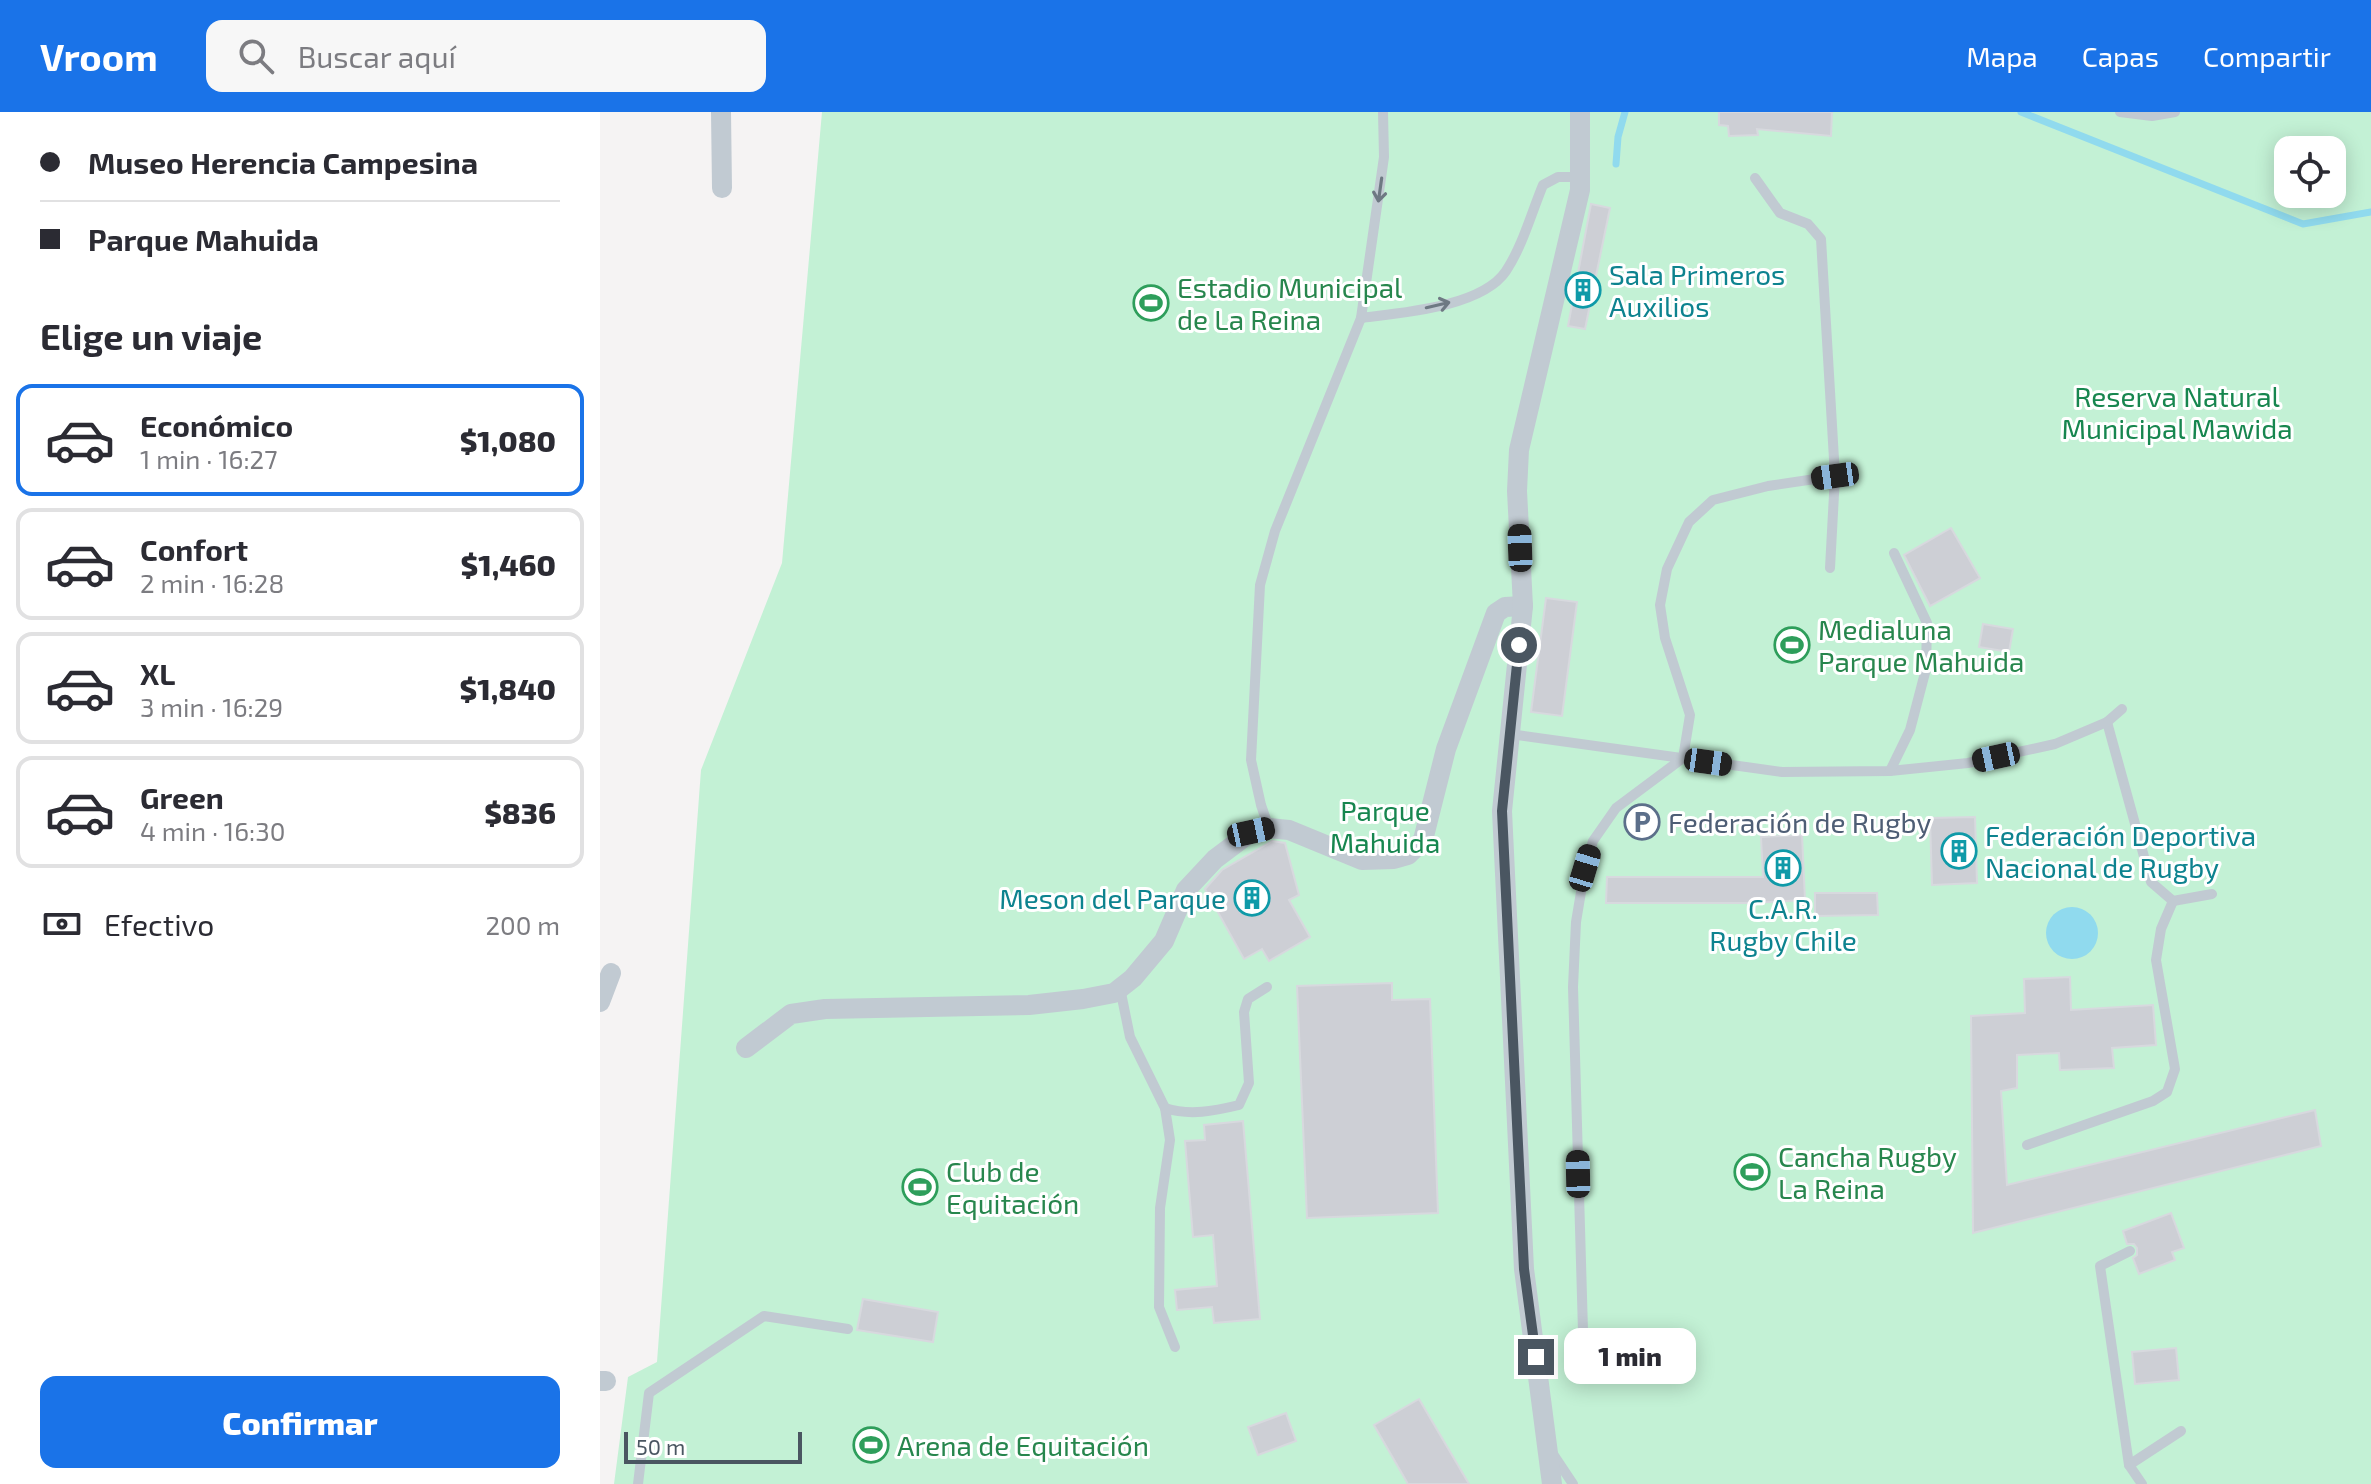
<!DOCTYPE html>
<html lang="es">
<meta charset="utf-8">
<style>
body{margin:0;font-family:"Exo 2",sans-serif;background:#f7f7f7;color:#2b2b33;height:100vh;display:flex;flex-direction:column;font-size:30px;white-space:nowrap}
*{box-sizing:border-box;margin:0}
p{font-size:26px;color:#7c7c81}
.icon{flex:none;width:44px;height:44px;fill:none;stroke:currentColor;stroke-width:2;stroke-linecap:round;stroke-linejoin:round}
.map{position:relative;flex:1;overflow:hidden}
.details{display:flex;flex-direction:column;background:#fff;width:600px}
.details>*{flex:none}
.hud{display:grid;align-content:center;height:176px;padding:0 40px;background:#fff}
.controls{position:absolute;left:1674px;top:24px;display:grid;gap:16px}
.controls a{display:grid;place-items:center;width:72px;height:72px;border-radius:16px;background:#fff;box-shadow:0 4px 20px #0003;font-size:40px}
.scale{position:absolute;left:24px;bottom:20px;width:178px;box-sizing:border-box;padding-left:8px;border:4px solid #4a5661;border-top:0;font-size:22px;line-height:28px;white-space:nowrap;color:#4a5661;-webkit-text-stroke:6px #fff;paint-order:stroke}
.end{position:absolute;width:36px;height:36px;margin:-18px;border:10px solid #4a5661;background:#fff;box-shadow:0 0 0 4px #fff}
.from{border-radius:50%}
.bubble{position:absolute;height:56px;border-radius:16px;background:#fff;box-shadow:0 4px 20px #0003;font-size:26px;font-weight:800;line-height:56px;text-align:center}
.car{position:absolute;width:24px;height:48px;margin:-24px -12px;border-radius:10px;box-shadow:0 0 6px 2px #0007;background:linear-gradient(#222 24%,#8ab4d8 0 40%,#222 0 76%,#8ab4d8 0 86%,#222 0)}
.hud b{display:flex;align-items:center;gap:28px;height:76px;font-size:30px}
.hud b+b{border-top:2px solid #e1e1e2}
.hud i{width:20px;height:20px;background:#2b2b33}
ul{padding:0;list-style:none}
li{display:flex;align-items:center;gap:24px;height:112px;margin:0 16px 12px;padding:0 24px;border:4px solid #e1e1e2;border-radius:16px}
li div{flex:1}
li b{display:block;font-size:30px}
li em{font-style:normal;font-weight:800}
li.selected{border-color:#1a73e8}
li>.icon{width:72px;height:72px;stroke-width:1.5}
h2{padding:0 40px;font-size:36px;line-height:96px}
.pay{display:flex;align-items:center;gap:20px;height:88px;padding:0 40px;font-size:30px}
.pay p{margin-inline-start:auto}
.cta{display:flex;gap:16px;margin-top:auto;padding:16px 40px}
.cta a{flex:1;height:92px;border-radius:16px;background:#1a73e8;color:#fff;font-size:32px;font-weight:800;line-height:92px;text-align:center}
header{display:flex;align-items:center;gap:48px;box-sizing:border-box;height:112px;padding:0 40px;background:#1a73e8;color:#fff}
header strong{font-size:38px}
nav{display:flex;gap:44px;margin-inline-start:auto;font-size:28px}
.search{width:560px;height:72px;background:#f7f7f7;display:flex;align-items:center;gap:20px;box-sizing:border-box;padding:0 28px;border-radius:16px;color:#7c7c81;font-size:30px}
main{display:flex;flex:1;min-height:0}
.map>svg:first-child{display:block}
</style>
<header>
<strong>Vroom</strong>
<div class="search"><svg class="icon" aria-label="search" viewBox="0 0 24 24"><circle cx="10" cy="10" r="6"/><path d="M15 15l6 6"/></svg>Buscar aquí</div>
<nav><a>Mapa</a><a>Capas</a><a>Compartir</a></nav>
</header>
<main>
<section class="details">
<div class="hud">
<b><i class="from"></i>Museo Herencia Campesina</b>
<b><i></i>Parque Mahuida</b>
</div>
<h2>Elige un viaje</h2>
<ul>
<li class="selected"><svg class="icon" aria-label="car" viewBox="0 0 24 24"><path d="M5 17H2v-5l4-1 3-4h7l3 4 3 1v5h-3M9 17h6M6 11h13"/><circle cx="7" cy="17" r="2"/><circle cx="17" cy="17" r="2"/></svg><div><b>Económico</b><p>1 min · 16:27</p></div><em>$1,080</em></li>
<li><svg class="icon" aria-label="car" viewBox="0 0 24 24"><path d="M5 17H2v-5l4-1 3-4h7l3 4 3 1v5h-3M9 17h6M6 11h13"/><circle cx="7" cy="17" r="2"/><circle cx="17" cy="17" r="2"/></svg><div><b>Confort</b><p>2 min · 16:28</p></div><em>$1,460</em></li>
<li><svg class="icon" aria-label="car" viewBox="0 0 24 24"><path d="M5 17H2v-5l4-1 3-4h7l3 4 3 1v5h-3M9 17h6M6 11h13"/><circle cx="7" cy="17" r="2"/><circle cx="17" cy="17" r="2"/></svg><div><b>XL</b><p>3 min · 16:29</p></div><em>$1,840</em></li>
<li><svg class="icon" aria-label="car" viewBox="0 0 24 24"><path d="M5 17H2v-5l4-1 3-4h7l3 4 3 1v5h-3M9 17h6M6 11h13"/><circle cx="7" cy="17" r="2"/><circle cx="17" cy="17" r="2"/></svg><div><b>Green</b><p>4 min · 16:30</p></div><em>$836</em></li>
</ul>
<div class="pay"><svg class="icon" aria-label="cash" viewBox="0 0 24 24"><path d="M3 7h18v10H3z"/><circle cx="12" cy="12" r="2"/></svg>Efectivo<p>200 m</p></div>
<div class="cta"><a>Confirmar</a></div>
</section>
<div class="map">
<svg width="1771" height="1372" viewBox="0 0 1771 1372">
<rect width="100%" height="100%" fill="#f5f3f3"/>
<path fill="#c3f1d5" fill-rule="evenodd" d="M222 0H1771V1372H14L28 1265 57 1250 101 658 182 451ZM1688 38H1732V82H1688Z"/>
<circle fill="#90daee" cx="1472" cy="821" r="26"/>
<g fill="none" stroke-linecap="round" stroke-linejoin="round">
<g stroke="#90daee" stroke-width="7">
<polyline points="1421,0 1703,112 1771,100"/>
<polyline points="1016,52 1018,25 1025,0"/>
</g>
</g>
<g fill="#cdcfd5" stroke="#d7d9de" stroke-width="2">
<polygon points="1119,0 1232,0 1231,24 1157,17 1158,23 1129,24 1128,14 1119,13"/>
<polygon points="991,92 1010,96 985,217 968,214"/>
<polygon points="1351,416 1380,466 1330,494 1304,443"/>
<polygon points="946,486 977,490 962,604 931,600"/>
<polygon points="1383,512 1413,517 1409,540 1379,535"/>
<polygon points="1375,705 1377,771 1332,773 1330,706"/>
<polygon points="1202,723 1205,788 1152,791 1006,791 1007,765 1163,765 1161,725"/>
<polygon points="672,729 685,731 699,783 689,788 710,825 669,849 662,837 644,847 605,777 622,758"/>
<polygon points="1215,781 1277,781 1278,803 1215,804"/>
<polygon points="1470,865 1471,898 1553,893 1556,933 1512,936 1514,956 1460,958 1459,941 1417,943 1417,976 1401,979 1407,1073 1715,998 1721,1034 1373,1121 1371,904 1425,901 1424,867"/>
<polygon points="792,871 792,888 830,887 838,1101 707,1106 697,874"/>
<polygon points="643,1009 660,1207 614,1211 612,1195 577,1198 575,1178 617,1174 613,1123 593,1125 585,1029 605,1028 604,1013"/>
<polygon points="1571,1101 1584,1136 1572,1140 1575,1148 1539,1162 1533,1146 1537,1143 1537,1136 1534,1132 1527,1132 1523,1119"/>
<polygon points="263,1187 338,1200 333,1230 257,1218"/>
<polygon points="1576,1236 1579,1268 1535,1272 1532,1240"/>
<polygon points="819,1287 869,1372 808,1372 774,1313"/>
<polygon points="686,1301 696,1329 658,1343 648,1315"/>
</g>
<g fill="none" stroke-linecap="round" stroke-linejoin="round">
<g stroke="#c1cad2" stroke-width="10">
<polyline points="1520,0 1552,4 1575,0"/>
<polyline points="1155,66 1180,101 1208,112 1221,127 1235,364 1230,456"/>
<path d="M761 206C801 201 882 195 906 159 923 133 931 102 943 73L958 65H980"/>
<polyline points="1507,610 1551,770 1573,789 1612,782"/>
<polyline points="910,622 1182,660 1290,659 1368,651 1455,632 1507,610 1522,597"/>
<polyline points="1290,659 1310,618 1326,557 1327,511 1294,441"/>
<polyline points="669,716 661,693 651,648 660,473 675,419 761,206 784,45 783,0"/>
<polyline points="520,876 530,925 565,996 570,1028 560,1096 559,1195 575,1235"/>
<path d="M565 996C590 1004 614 999 639 993L649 971 644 900 648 887 667 875"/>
<polyline points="1427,1033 1553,989 1567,980 1575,957 1556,848 1561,817 1573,789"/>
<polyline points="983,1219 973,875 976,810 985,756 993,729 1016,696 1083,646 1090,603 1065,526 1060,493 1067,457 1089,410 1113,388 1168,374 1235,364"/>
<polyline points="953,1342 973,1372"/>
<polyline points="1529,1353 1500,1154 1530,1139"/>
<polyline points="38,1372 49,1281 164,1204 248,1217"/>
<polyline points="1542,1372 1529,1353 1581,1319"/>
</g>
<g stroke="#c1cad2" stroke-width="20">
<polyline points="121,0 122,76"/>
<polyline points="0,890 11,861"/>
<polyline points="146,936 191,902 225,897 429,893 483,887 514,881 533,866 564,829 586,778 615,747 651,720 669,716 689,718 762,748 794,747 808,743 823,728 846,637 896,501 905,495 923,494"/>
<polyline points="0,1269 6,1269"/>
<polyline points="952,1372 924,1157 902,699 923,494 917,379 919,338 980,78 980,0"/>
</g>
</g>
<defs><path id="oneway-shaft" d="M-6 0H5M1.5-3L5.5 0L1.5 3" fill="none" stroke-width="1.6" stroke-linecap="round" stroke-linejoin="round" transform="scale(2)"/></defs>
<g stroke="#6e7983">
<use href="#oneway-shaft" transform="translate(780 78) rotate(98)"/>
<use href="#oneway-shaft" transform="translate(838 193) rotate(-13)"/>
</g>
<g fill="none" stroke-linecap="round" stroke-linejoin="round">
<polyline stroke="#4a5661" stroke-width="10" points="919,533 902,699 924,1157 936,1245"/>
</g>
<defs>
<symbol id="building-ring" viewBox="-11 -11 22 22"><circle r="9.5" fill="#fff" stroke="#0f9aa8" stroke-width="1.5"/><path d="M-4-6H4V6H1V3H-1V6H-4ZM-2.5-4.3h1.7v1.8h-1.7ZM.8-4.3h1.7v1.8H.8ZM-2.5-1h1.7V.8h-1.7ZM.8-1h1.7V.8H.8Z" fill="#0f9aa8"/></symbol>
<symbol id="stadium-ring" viewBox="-11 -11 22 22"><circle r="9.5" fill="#fff" stroke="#2e9e5b" stroke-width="1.5"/><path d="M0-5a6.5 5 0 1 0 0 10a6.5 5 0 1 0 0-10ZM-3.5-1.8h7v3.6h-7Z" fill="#2e9e5b"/></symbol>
<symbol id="parking-ring" viewBox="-11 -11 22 22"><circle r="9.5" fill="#fff" stroke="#5c6f8a" stroke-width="1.5"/><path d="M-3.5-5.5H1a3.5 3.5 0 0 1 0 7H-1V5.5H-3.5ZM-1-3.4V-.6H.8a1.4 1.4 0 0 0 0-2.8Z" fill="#5c6f8a"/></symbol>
</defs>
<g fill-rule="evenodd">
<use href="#building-ring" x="963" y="158" width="40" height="40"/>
<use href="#stadium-ring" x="531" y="171" width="40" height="40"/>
<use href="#stadium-ring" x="1172" y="513" width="40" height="40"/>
<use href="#parking-ring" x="1022" y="690" width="40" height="40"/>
<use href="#building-ring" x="1339" y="719" width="40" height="40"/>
<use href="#building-ring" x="1163" y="736" width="40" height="40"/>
<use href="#building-ring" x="632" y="766" width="40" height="40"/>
<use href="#stadium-ring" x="1132" y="1040" width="40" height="40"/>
<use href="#stadium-ring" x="300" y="1055" width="40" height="40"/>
<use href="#stadium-ring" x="251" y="1313" width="40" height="40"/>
</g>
<g text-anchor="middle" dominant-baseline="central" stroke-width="6" stroke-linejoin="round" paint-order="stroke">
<g font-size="28" fill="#0d838f" stroke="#fff" text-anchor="start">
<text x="1009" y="162">Sala Primeros<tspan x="1009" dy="32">Auxilios</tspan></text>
<text x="1385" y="723">Federación Deportiva<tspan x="1385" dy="32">Nacional de Rugby</tspan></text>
<text x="626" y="786" text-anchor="end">Meson del Parque</text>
<text x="1183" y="796" text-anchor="middle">C.A.R.<tspan x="1183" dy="32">Rugby Chile</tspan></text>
</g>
<g font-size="28" fill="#27864d" stroke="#fff" text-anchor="start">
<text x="577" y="175">Estadio Municipal<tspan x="577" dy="32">de La Reina</tspan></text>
<text x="1218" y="517">Medialuna<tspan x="1218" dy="32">Parque Mahuida</tspan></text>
<text x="1178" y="1044">Cancha Rugby<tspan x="1178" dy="32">La Reina</tspan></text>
<text x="346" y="1059">Club de<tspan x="346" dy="32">Equitación</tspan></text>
<text x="297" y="1333">Arena de Equitación</text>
</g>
<g font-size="28" fill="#17864f" stroke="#fff">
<text x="1577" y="284">Reserva Natural<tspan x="1577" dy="32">Municipal Mawida</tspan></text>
<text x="785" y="698">Parque<tspan x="785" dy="32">Mahuida</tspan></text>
</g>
<g font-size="28" fill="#4e5e75" stroke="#fff" text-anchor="start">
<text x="1068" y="710">Federación de Rugby</text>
</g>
</g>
</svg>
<div class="controls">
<a><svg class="icon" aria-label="locate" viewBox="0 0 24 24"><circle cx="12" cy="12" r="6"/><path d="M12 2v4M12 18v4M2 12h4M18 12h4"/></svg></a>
</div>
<div class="scale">50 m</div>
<i class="end from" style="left:919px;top:533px"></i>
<i class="end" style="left:936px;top:1245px"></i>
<div class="bubble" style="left:964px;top:1216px;width:132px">1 min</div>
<i class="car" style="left:1235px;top:364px;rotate:262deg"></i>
<i class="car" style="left:920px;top:436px;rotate:358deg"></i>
<i class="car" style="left:1396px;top:645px;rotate:258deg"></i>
<i class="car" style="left:1108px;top:650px;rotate:98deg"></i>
<i class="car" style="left:651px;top:720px;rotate:78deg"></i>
<i class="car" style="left:985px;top:756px;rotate:17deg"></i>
<i class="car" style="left:978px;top:1062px;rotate:359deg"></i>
</div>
</main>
